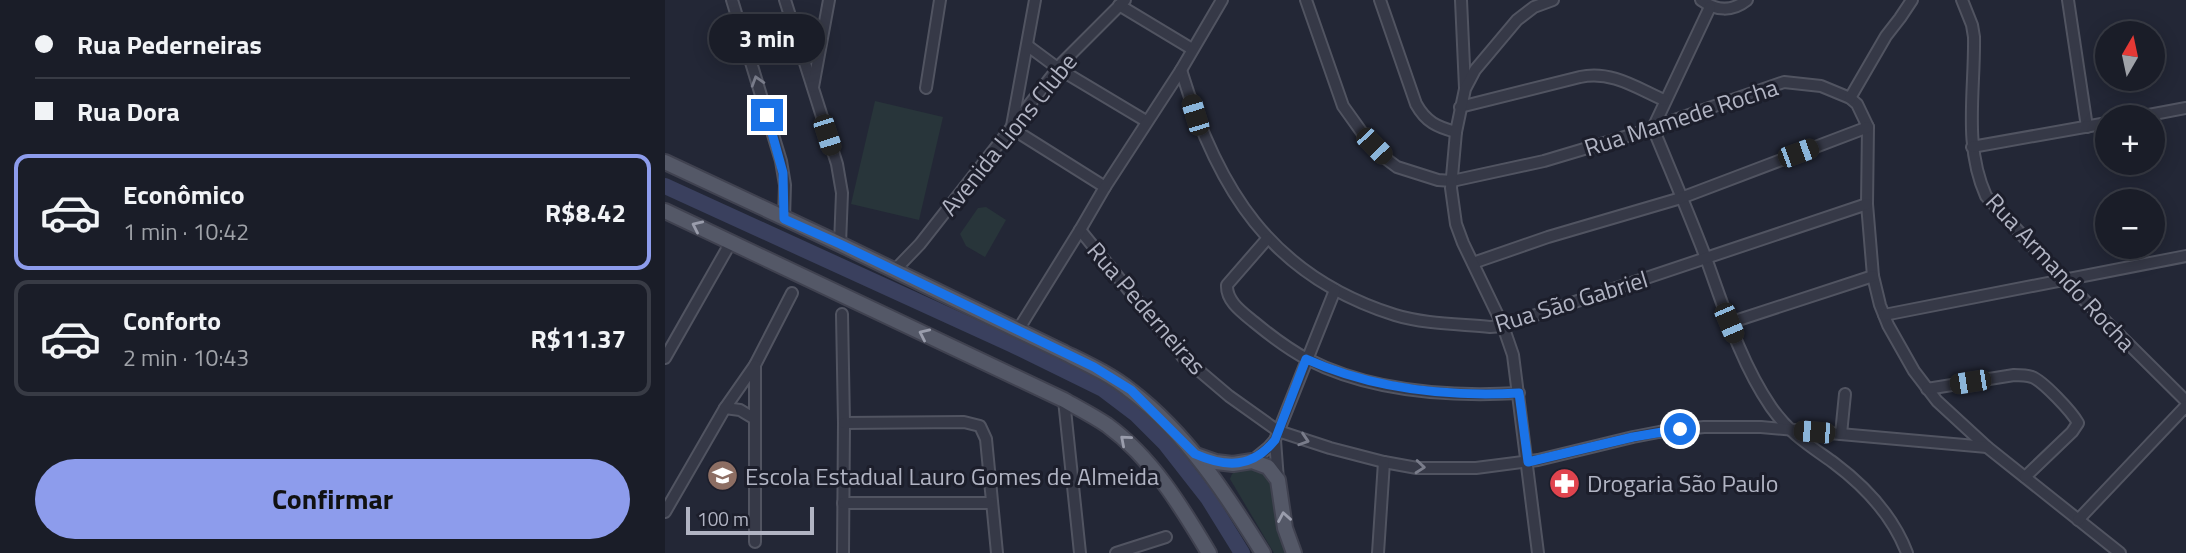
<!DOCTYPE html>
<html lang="pt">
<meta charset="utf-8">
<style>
body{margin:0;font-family:"Titillium Web",sans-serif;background:#272a34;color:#f1f3f6;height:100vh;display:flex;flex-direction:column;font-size:26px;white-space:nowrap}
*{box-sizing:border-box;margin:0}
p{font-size:23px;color:#9fa2a8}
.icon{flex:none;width:38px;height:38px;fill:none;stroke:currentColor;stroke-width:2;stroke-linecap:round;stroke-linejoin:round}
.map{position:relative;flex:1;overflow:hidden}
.drawer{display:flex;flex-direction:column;background:#1a1d28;width:665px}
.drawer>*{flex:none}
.top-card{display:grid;align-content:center;height:154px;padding:0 35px;background:#1a1d28}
.needle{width:46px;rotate:9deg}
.tools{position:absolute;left:1430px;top:21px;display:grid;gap:14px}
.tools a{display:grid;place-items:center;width:70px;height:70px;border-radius:50%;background:#1a1d28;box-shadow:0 4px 18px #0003,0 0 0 2px #383b45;font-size:35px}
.scale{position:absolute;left:21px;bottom:18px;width:128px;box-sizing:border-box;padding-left:7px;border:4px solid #b1b4c3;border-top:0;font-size:19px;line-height:24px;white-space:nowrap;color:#b1b4c3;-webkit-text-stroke:5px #1c1e2b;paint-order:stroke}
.end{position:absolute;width:32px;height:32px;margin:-16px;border:9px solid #1a73e8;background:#fff;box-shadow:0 0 0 4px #fff}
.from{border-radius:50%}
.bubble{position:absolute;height:49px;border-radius:24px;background:#1a1d28;box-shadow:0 4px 18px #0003,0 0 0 2px #383b45;font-size:23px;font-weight:700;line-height:49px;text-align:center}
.car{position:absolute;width:21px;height:42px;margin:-21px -10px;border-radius:9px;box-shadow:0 0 5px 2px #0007;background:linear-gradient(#222 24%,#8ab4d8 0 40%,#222 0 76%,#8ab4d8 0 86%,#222 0)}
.top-card b{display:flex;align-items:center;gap:24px;height:66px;font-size:26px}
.top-card b+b{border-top:2px solid #383b45}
.top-card i{width:18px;height:18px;background:#f1f3f6}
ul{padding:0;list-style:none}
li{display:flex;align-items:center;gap:21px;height:116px;margin:0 14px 10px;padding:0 21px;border:4px solid #383b45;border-radius:14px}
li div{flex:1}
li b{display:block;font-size:26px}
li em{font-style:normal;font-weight:700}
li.on{border-color:#8d9cec}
li>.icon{width:63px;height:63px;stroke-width:1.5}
.cta{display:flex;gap:14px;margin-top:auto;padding:14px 35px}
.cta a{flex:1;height:80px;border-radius:42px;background:#8d9cec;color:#111;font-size:28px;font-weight:700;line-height:80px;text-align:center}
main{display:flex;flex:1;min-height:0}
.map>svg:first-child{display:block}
</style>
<main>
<section class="drawer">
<div class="top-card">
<b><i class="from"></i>Rua Pederneiras</b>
<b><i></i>Rua Dora</b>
</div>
<ul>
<li class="on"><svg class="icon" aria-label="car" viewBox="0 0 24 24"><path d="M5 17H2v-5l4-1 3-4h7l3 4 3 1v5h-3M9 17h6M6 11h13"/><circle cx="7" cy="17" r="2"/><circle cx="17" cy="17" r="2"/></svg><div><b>Econômico</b><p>1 min · 10:42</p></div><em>R$8.42</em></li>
<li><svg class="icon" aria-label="car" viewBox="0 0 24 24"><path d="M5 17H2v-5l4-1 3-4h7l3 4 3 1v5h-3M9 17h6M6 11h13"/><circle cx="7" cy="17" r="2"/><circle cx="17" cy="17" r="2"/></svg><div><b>Conforto</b><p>2 min · 10:43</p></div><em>R$11.37</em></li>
</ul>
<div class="cta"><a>Confirmar</a></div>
</section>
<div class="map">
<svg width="1521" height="553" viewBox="0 0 1521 553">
<rect width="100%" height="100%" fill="#232736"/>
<g fill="#28353a">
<polygon points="210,101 278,117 254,220 186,204"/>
<polygon points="321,207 341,220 320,257 301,246 295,234 313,208"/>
<path d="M587 465 606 474 622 553H609L565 479C568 468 577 467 587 465Z"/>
</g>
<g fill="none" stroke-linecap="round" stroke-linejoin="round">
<polyline stroke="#3a405e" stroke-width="16" points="0,186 348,345 438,389 471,414 500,443 543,498 577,553"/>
<defs>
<g id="minor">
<polyline points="67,0 116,161 120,185 119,219"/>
<polyline points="120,0 172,164 177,193 175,244"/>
<polyline points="641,0 678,106 698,134 720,158 732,167 773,180 787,181 879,161 966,135 1119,82 1156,86 1185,98 1192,104 1203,127 1202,204 1208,276 1215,305 1223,325 1249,371 1272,401 1322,447 1455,553"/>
<path d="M715 0 751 104C761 122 772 127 791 132"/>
<polyline points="796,0 800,88"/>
<path d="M1036 0C1051 11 1067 12 1082 0"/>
<path d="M1297 0 1307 25 1309 37C1310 91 1298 145 1321 196L1393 274 1521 401"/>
<polyline points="1403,0 1422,127"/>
<polyline points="454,5 527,49"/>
<path d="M1045 7 988 128C1006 172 1025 216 1042 261 1060 311 1076 363 1106 407 1124 433 1144 445 1169 463 1201 487 1228 516 1242 553"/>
<polyline points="363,46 394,69 481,121"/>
<path d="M516 70C552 188 605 276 730 315 759 324 794 324 825 327L838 326 1202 204"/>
<polyline points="148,87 164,0"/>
<polyline points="261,88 275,0"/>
<polyline points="1185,98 1221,36 1235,18 1247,0"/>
<path d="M795 107 915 77C946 70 972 88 999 100"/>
<polyline points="1473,117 1521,108"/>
<polyline points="347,126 370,0"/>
<polyline points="346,128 440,187"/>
<polyline points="1307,147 1442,123"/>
<polyline points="415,230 518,357 564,396 613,431 665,448 719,462 752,468 811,468 873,460 968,437 994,432 1039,427 1096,427 1322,447"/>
<path d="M602 239 562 285C561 301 577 312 589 322 606 336 623 349 642 359 706 392 783 397 854 393"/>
<polyline points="808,263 883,237 1016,198 1203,127"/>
<polyline points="229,271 255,244 397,63 460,0"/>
<polyline points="177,314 179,423 178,553"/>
<polyline points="1219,315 1521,256"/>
<polyline points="1064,323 1208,276"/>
<polyline points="353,330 415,230 440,187 516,70 557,0"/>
<polyline points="0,358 66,242"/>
<path d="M1262 389 1349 375C1355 375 1361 375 1367 377 1378 381 1407 412 1413 423L1407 432 1360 477"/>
<polyline points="399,400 415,553"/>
<polyline points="60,408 75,410 90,419"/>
<polyline points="179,423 299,422 315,426 321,439 332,553"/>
<polyline points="1176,434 1180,394"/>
<polyline points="610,440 613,480"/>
<polyline points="587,461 603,448 610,440 670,290"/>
<polyline points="178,503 326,503"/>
<polyline points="0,512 60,408 90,365 127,293"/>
<polyline points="1413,520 1521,406"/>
<polyline points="90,542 90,365"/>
<polyline points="451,553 501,537"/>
<polyline points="713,553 719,462"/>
<polyline points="873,553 848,355 838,326 798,243 791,224 786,188 791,132 800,89 810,70 852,20 869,7 888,0"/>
</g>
<g id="major">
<path d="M0 162 175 244 396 351C420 363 445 374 466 391 522 434 561 494 598 553"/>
<path d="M0 211 399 400C413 408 429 416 442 425 487 458 516 506 544 553"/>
<polyline points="531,455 551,462 568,464 587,461 603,467 613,480 620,528 629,553"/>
</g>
</defs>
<use href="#minor" stroke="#515461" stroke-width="14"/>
<use href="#major" stroke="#404250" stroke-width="18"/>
<use href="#minor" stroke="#363947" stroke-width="10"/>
<use href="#major" stroke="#545867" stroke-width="14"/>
</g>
<defs><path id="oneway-chevron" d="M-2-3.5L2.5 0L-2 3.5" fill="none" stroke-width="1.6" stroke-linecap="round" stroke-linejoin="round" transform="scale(1.75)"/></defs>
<g stroke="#7a7d8b">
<use href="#oneway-chevron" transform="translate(92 81) rotate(-107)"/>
<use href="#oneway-chevron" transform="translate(639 440) rotate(18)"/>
<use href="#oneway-chevron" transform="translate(755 467) rotate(5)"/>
</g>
<g stroke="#9a9dac">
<use href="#oneway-chevron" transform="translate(32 226) rotate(-155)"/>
<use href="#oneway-chevron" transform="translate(259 334) rotate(-155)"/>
<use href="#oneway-chevron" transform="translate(460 440) rotate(-139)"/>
<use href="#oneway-chevron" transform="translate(619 517) rotate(-100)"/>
</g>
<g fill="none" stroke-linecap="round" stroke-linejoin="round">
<path stroke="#1a73e8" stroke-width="9" d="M102 115 118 173 119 219 175 244 429 367 466 390 530 454C562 468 587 468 610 440L641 359C708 389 780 397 854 393L863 462 968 437 1015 429"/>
</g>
<defs>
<symbol id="school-disc" viewBox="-11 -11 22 22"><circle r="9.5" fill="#8d6e63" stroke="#1c1e2b"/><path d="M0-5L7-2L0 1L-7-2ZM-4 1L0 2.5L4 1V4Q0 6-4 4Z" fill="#fff"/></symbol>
<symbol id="pharmacy-disc" viewBox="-11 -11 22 22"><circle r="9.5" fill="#e0444e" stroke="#1c1e2b"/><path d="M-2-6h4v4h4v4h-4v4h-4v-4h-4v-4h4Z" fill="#fff"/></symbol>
</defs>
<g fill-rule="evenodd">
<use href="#school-disc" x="40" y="458" width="35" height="35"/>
<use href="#pharmacy-disc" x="882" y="466" width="35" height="35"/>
</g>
<g text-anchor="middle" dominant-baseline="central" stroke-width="6" stroke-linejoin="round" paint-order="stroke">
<g font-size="24" fill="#b1b4c3" stroke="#1c1e2b">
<text transform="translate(1016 117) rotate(-18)">Rua Mamede Rocha</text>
<text transform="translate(343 134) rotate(-51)">Avenida Lions Clube</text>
<text transform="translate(1396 272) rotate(47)">Rua Armando Rocha</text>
<text transform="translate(906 301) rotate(-17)">Rua São Gabriel</text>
<text transform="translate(482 308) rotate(49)">Rua Pederneiras</text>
</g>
<g font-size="24" fill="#b1b4c3" stroke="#1c1e2b" text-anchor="start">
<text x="80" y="476">Escola Estadual Lauro Gomes de Almeida</text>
<text x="922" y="483">Drogaria São Paulo</text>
</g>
</g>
</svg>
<div class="tools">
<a><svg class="needle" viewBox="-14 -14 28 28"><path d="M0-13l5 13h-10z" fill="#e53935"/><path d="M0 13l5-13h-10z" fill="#9fa2a8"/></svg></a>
<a>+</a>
<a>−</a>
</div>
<div class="scale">100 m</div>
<i class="end from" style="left:1015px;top:429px"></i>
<i class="end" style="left:102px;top:115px"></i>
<div class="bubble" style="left:44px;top:14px;width:116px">3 min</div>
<i class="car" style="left:530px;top:115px;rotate:343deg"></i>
<i class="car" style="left:162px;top:135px;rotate:162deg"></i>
<i class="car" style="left:709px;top:146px;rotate:136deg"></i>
<i class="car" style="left:1133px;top:153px;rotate:70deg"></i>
<i class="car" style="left:1064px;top:323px;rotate:157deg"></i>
<i class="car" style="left:1305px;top:382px;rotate:261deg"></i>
<i class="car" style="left:1149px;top:432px;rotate:275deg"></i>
</div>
</main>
